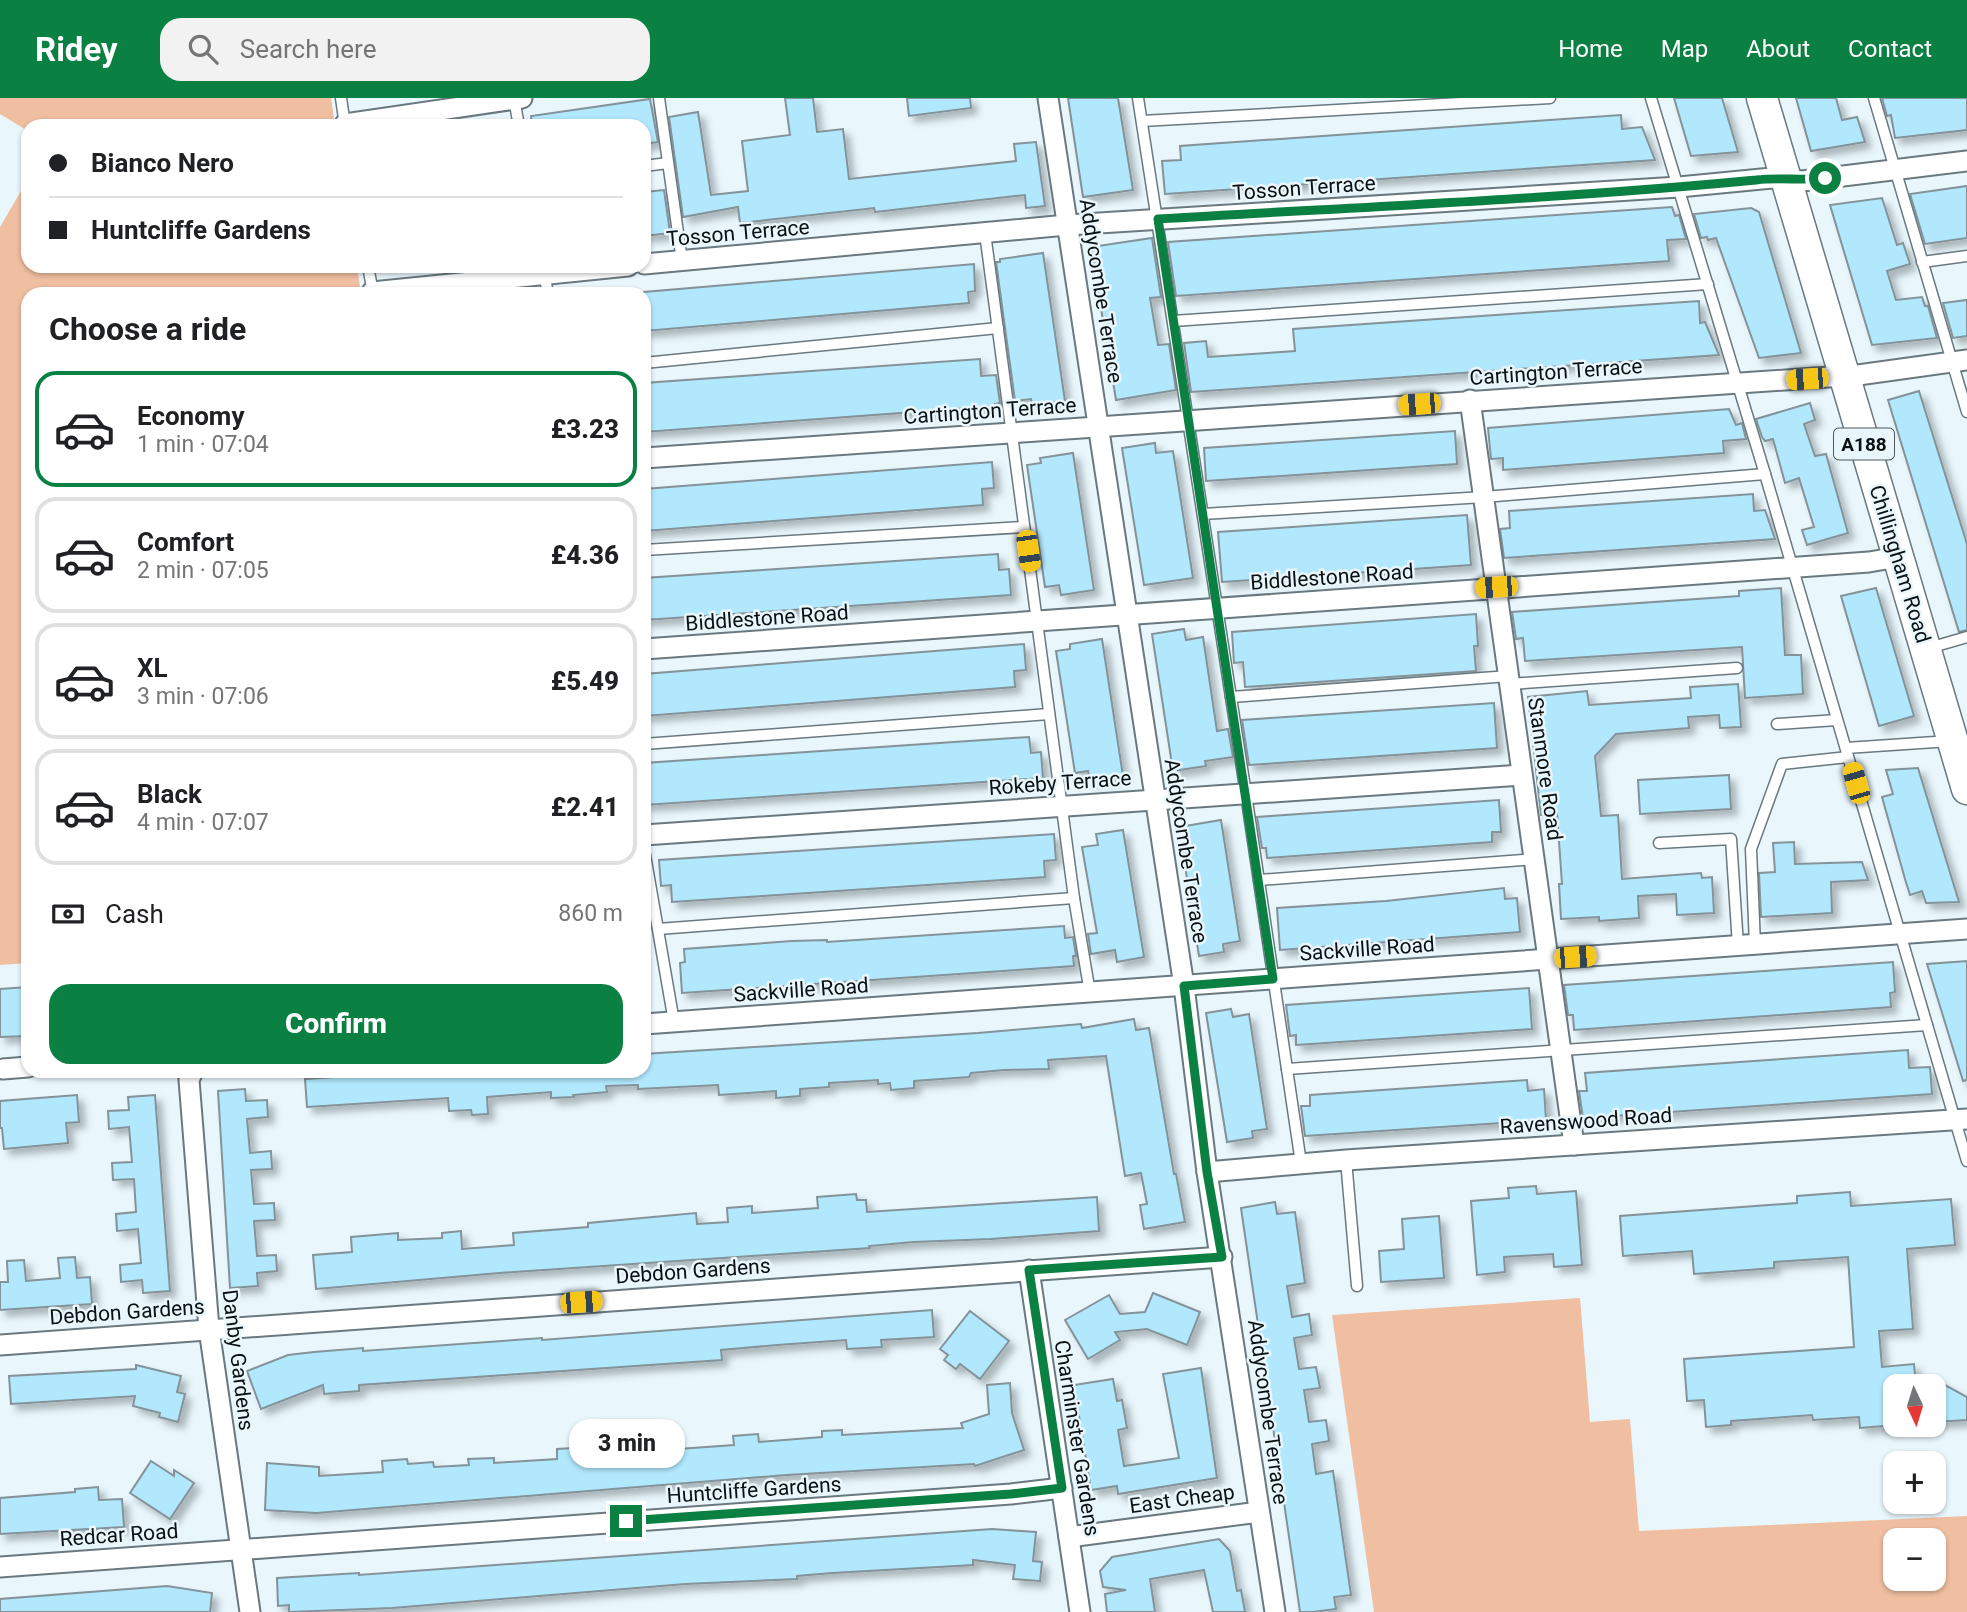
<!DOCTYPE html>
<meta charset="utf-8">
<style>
body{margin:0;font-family:Roboto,sans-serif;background:#f2f2f2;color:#202124;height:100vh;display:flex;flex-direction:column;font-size:26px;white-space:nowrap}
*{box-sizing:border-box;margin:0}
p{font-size:23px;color:#757577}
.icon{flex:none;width:38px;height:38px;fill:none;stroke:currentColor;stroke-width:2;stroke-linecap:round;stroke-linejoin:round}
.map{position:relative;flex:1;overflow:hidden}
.details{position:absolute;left:21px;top:189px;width:630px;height:791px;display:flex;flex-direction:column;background:#fff;border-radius:21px;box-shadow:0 2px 5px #0004}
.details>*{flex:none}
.banner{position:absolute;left:21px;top:21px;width:630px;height:154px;border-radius:21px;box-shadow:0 2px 5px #0004;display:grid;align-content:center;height:154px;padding:0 28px;background:#fff}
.needle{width:46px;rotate:176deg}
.fabs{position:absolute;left:1883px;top:1276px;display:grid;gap:14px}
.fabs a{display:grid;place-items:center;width:63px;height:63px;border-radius:14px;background:#fff;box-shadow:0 2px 5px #0004;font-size:35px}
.end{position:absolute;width:32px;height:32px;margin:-16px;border:9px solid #0b8043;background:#fff;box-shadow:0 0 0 4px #fff}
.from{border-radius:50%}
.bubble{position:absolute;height:49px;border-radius:21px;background:#fff;box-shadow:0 2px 5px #0004;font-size:23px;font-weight:800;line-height:49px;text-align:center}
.car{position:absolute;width:21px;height:42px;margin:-21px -10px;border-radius:9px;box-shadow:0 0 5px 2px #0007;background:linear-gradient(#f5c518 24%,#345 0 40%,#f5c518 0 76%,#345 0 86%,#f5c518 0)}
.banner b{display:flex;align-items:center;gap:24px;height:66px;font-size:26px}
.banner b+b{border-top:2px solid #e0e0e0}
.banner i{width:18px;height:18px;background:#202124}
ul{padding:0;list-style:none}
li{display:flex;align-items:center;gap:21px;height:116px;margin:0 14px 10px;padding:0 14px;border:4px solid #e0e0e0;border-radius:21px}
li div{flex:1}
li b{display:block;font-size:26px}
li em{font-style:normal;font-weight:800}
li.active{border-color:#0b8043}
li>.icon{width:63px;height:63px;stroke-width:1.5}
h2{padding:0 28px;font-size:32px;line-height:84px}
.pay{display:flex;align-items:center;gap:18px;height:77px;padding:0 28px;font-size:26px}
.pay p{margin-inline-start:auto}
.button{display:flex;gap:14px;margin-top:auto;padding:14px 28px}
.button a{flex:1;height:80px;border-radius:21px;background:#0b8043;color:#fff;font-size:28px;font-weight:800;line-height:80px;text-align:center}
header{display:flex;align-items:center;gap:42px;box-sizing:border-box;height:98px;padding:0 35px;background:#0b8043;color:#fff}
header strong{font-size:33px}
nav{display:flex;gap:38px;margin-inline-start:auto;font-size:24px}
.search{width:490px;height:63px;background:#f2f2f2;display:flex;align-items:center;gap:18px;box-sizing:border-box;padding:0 24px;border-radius:21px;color:#757577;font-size:26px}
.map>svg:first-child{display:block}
</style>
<header>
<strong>Ridey</strong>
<div class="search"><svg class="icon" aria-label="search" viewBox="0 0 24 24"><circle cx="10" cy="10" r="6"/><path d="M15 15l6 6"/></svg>Search here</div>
<nav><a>Home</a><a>Map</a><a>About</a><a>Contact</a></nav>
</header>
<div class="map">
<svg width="1967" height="1514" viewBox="0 0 1967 1514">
<defs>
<filter id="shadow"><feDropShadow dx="6" dy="6" stdDeviation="3.5" flood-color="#0004"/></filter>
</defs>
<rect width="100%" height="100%" fill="#e9f7fd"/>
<g fill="#f0bea0" fill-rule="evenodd">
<polygon points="0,0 331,0 335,28 28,28 28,33 0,16"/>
<polygon points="28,81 28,168 357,168 361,196 28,196 28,865 0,867 0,129"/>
<path d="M1580 1200 1590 1324 1630 1321 1639 1433 1967 1418V1514H1374L1332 1217ZM1895 1442H1934V1480H1895Z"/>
</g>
<g fill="#b2e8fe" stroke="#839399" stroke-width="2" filter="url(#shadow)">
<polygon points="785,0 813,0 817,34 843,31 849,81 1016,63 1014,46 1036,44 1045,108 1026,110 1025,97 875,114 874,110 740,125 738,109 683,119 669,19 698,14 711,97 748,93 742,43 790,37"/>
<polygon points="907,0 970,0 971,10 909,18"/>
<polygon points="1068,0 1118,0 1133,92 1083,99"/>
<polygon points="1674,0 1722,0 1738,54 1691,58"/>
<polygon points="1796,0 1836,0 1842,22 1857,19 1865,44 1811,53"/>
<polygon points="1882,0 1967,0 1967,32 1895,40 1891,17 1887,18"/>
<polygon points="650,1 658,44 644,46 644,28 532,28 531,18"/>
<polygon points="1621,17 1622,31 1642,29 1655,62 1165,96 1162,63 1181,62 1180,48"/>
<polygon points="1967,88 1967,140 1925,146 1910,96"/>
<polygon points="664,92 670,135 644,138 644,94"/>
<polygon points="1882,100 1897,147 1903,145 1910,166 1887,173 1896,202 1922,199 1925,208 1928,208 1937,240 1872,247 1830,107"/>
<polygon points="1672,109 1675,118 1679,117 1686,141 1667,142 1669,163 1176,198 1168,144"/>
<polygon points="1751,110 1759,114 1801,255 1759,260 1716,140 1708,142 1707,139 1701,140 1694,116"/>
<polygon points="1152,140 1161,199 1150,200 1158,247 1169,246 1176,292 1116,302 1091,149"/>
<polygon points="1043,155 1065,303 1032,307 1031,301 1015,303 996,164 1000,164 1000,161"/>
<polygon points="974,166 975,193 968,194 969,205 644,233 644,194"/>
<polygon points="1967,202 1967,238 1953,240 1943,205"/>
<polygon points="1699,203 1700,225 1705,224 1719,257 1191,294 1184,245 1206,243 1208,259 1295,253 1293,231"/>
<polygon points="980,261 981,278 996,277 1000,305 995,306 996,308 644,334 644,285"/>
<polygon points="1919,293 1967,446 1967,532 1959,534 1888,302"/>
<polygon points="1810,305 1815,322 1804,326 1815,358 1826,356 1848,435 1807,447 1802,432 1814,429 1799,380 1785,385 1773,341 1765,343 1762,339 1756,321"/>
<polygon points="1729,311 1736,327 1742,325 1746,341 1723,343 1724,355 1503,372 1503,360 1491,361 1488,330"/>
<polygon points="1455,333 1457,366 1206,383 1204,350"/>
<polygon points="1155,345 1156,355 1173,353 1193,480 1144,487 1122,350"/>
<polygon points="1073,355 1094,492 1061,497 1059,487 1045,489 1027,367 1041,365 1040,360"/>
<polygon points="992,364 994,390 982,391 983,407 644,433 644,391"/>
<polygon points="1753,396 1754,413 1765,412 1775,441 1504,460 1500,431 1510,430 1509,413"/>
<polygon points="1467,417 1471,467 1222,484 1218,434"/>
<polygon points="998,456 999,472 1009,471 1011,497 644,522 644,480"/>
<polygon points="1781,490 1785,557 1801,557 1803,596 1745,600 1742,549 1525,563 1523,540 1516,541 1512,514 1739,498 1739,493"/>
<polygon points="1876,490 1914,618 1879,628 1841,498"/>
<polygon points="1476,516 1478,548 1474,548 1476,573 1245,589 1243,564 1234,565 1232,534"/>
<polygon points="1184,531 1186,542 1203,539 1217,633 1228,631 1233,659 1205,663 1206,668 1173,673 1152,536"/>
<polygon points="1102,541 1123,678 1090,683 1088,673 1075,675 1056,553 1070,551 1070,546"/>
<polygon points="1024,546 1026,572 1014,573 1015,589 644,618 644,576"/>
<polygon points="1738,586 1741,629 1720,630 1719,617 1688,619 1689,630 1616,636 1595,658 1601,718 1618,717 1622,781 1701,775 1702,780 1712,779 1714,815 1677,817 1676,796 1638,798 1639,820 1599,823 1599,819 1561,821 1559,786 1562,786 1557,715 1541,717 1528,599 1587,593 1589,607 1691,600 1690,589"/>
<polygon points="1494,605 1497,650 1249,667 1242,622"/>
<polygon points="1029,639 1031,655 1041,654 1043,680 644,707 644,665"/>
<polygon points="1918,670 1959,804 1926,805 1922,793 1910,797 1905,781 1882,699 1893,696 1886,672"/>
<polygon points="1729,677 1731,711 1640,716 1638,682"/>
<polygon points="1499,702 1501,734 1492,734 1492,744 1267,760 1266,750 1262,750 1257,719"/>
<polygon points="1221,722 1240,843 1223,846 1224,854 1199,858 1179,729"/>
<polygon points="1123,732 1144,859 1117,864 1115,852 1091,856 1088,836 1097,835 1082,749 1098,747 1096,736"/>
<polygon points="1054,736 1056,762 1044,763 1045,779 672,804 671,787 661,788 659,762"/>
<polygon points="1794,744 1795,766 1862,764 1868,782 1831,784 1832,815 1761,819 1759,775 1775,774 1773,745"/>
<polygon points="1504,790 1505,801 1517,800 1520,834 1280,852 1277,810 1386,803"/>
<polygon points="1064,828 1065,840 1073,839 1076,858 1073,858 1074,868 682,895 680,865 685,864 684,851 792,843 827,842 827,844"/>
<polygon points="1967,863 1967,982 1963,983 1927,866"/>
<polygon points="1893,864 1895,894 1890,895 1891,909 1574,932 1573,917 1568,917 1564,887"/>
<polygon points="28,889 28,938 0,939 0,891"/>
<polygon points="1529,890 1532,931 1296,947 1296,937 1290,938 1286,907"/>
<polygon points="1231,911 1233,919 1249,916 1267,1031 1252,1033 1253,1040 1227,1044 1206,915"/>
<polygon points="1134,921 1136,932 1149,930 1174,1076 1176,1076 1185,1124 1144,1131 1140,1107 1147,1106 1141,1075 1125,1078 1106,958 1048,962 1049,971 1004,972 971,975 969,979 914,983 914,990 891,992 890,985 878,986 878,982 829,985 829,989 800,991 800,998 776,1000 776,993 719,997 718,987 638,991 638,987 606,988 607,994 573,997 574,999 551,1000 551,994 487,999 488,1016 472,1017 471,1012 449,1013 448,1000 307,1009 305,981 425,973 644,973 644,956 978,935 1081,926 1082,930"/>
<polygon points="1908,952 1909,970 1930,969 1932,996 1583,1020 1579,993 1587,993 1585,975"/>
<polygon points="1527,982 1528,993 1544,991 1546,1022 1305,1038 1301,1008 1310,1008 1310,997"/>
<polygon points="245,991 246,1003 267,1002 268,1019 247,1021 250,1055 271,1053 272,1071 251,1072 254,1106 274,1105 275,1122 254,1123 257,1158 276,1157 277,1173 257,1175 258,1188 230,1190 218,993"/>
<polygon points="77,997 79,1024 66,1025 68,1045 4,1051 2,1030 0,1030 0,1003"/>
<polygon points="155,997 170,1193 143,1195 142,1182 121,1184 120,1167 141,1165 138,1131 117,1133 116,1116 136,1114 134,1081 113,1082 112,1065 132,1064 129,1029 109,1031 108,1013 129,1012 128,999"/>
<polygon points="1536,1088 1537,1096 1576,1093 1582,1167 1554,1169 1553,1156 1504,1159 1505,1174 1477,1177 1471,1103 1509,1100 1508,1090"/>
<polygon points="1850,1094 1851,1108 1951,1101 1955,1147 1907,1151 1913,1231 1879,1233 1882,1269 1914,1266 1916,1288 1895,1288 1895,1327 1860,1330 1859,1319 1813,1322 1812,1317 1731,1323 1731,1327 1706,1329 1704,1302 1687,1303 1684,1261 1854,1249 1848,1159 1774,1164 1774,1170 1694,1176 1692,1153 1623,1158 1620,1118 1797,1105 1797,1098"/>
<polygon points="856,1096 857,1102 866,1102 867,1114 1097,1099 1099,1133 991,1141 913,1144 869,1148 870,1150 499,1175 316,1191 313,1157 352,1154 351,1139 398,1135 398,1142 442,1140 442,1135 461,1133 462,1151 514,1147 513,1135 588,1129 588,1125 696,1115 697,1126 728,1124 727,1110 752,1108 752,1115 818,1110 817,1099"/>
<polygon points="1275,1104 1277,1116 1295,1114 1305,1185 1287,1188 1292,1219 1309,1216 1312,1237 1294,1240 1299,1271 1316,1269 1320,1290 1304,1292 1309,1324 1326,1322 1329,1343 1312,1346 1316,1376 1333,1373 1351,1497 1334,1499 1336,1511 1313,1514 1300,1514 1241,1110"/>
<polygon points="1439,1118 1444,1180 1381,1184 1379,1153 1404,1151 1402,1121"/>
<polygon points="75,1159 77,1180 90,1179 92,1206 0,1212 0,1184 8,1184 7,1163 24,1162 26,1183 60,1180 58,1160"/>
<polygon points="1153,1195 1200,1214 1187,1247 1147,1231 1115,1234 1120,1242 1088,1261 1065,1222 1109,1197 1120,1216 1145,1214"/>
<polygon points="932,1212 934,1239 881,1242 882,1249 847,1251 846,1242 777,1247 721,1252 722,1262 359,1287 359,1293 324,1296 323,1287 261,1311 247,1273 288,1257 314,1254 363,1250 363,1253 542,1240 542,1242"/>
<polygon points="970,1213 1009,1243 980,1281 960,1266 956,1271 944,1262 948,1257 940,1251"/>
<polygon points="136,1267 181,1278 177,1294 185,1296 178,1324 159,1319 160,1315 133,1308 135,1298 11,1306 9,1278 136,1271"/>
<polygon points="1201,1270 1217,1380 1118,1396 1117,1388 1091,1392 1074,1287 1113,1281 1117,1303 1122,1302 1127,1330 1118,1332 1124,1368 1179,1360 1163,1276"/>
<polygon points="1934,1281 1967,1299 1967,1322 1934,1324"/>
<polygon points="1010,1285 1012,1315 1024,1352 975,1368 974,1366 786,1377 316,1415 265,1412 267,1365 319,1369 319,1378 383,1374 382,1363 407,1361 408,1366 433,1364 434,1369 469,1367 468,1361 494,1360 494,1365 557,1361 557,1351 608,1348 608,1356 734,1347 733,1338 758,1336 759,1344 822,1339 822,1333 842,1332 842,1337 963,1330 961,1325 989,1316 987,1287"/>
<polygon points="151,1363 174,1378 174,1372 194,1385 170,1421 130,1395"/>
<polygon points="98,1389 99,1402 122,1401 124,1429 0,1436 0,1400 75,1394 75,1391"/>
<polygon points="992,1431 1036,1434 1033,1463 1042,1464 1040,1483 1013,1481 1015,1467 973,1462 973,1467 832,1475 797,1478 797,1481 685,1486 392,1510 289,1514 289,1507 278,1508 277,1480 359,1475 359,1477"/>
<polygon points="1219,1441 1230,1453 1237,1493 1241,1492 1245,1514 1213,1514 1204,1472 1150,1481 1155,1514 1107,1514 1105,1496 1126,1492 1103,1489 1100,1473 1112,1459"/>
<polygon points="167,1488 212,1495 210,1514 0,1514 0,1501"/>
</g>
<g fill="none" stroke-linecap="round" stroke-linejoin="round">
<defs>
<g id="lane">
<polyline points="341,0 345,27"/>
<polyline points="659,0 682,163"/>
<polyline points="1138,0 1246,696 1301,1065"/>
<polyline points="1651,0 1765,376 1967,1063"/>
<polyline points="1874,0 1967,314"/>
<polyline points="514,1 519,28"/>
<polyline points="1142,23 1550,0"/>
<polyline points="644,68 668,65"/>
<polyline points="985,135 1074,800 1090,895"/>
<polyline points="1922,164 1967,158"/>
<polyline points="368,168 373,195"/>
<polyline points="544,175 548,196"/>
<polyline points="1173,223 1708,186"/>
<polyline points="644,265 998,230"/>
<polyline points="1203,416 1484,399 1765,376"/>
<polyline points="644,452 1024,429"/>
<polyline points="1929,550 1967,539"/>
<polyline points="1510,586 1737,570"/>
<polyline points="1231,599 1509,578"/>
<polyline points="1777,626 1837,622"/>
<polyline points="644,646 1049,616"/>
<polyline points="1846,650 1950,643"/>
<polyline points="1659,745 1731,741 1738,848"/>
<polyline points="644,751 674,924"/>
<polyline points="1259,782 1535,761"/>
<polyline points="658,831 1074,800"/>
<polyline points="1755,847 1751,751 1782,666 1848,659"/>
<polyline points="1287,971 1927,927"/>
<polyline points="1346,1062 1357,1188"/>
</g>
<g id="street">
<polyline points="1048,0 1184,888 1207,1074 1275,1514"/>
<polyline points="345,26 522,0"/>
<polyline points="644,166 1067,127 1679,89 1772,80 1802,83 1967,63"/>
<polyline points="372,194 628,168"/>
<polyline points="1470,302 1574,1047"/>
<polyline points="644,360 1858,277 1967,262"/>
<polyline points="644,551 1869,464 1898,459"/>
<polyline points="644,737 1522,677"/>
<polyline points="644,926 1967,831"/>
<polyline points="3,971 28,969"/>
<polyline points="193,973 189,982 209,1231 250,1514"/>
<polyline points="1207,1074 1346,1062 1967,1021"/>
<polyline points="1029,1172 1080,1514"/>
<polyline points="0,1247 1222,1159"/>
<polyline points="1069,1439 1259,1414"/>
<polyline points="0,1469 1011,1396 1062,1390"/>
</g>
<polyline id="primary" points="1762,0 1967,691"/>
</defs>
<use href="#lane" stroke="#69797f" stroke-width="13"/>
<use href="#street" stroke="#69797f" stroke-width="23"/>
<use href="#primary" stroke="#69797f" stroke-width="33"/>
<use href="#lane" stroke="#fff" stroke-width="10"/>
<use href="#street" stroke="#fff" stroke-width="19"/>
<use href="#primary" stroke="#fff" stroke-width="30"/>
</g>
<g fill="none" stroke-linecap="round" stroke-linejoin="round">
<path stroke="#0b8043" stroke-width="9" d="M626 1423 1011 1396 1062 1390 1029 1172 1222 1159 1207 1074 1184 888 1273 881 1158 121C1358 109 1558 101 1756 82 1780 79 1802 83 1825 80"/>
</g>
<g text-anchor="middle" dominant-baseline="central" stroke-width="5" stroke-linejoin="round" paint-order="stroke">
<rect fill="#e9f7fd" stroke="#4e5659" stroke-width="2" x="1834" y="330.5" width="60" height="31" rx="5"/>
<g font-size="19" font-weight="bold" fill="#0b1113">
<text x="1864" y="346">A188</text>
</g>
<g font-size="21" fill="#0b1113" stroke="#e9f7fd">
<text transform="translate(1304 90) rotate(-4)">Tosson Terrace</text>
<text transform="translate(738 135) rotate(-5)">Tosson Terrace</text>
<text transform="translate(1101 193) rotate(81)">Addycombe Terrace</text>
<text transform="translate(1556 274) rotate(-4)">Cartington Terrace</text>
<text transform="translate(990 313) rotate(-4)">Cartington Terrace</text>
<text transform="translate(1900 466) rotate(73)">Chillingham Road</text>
<text transform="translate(1332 479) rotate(-4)">Biddlestone Road</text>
<text transform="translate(767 520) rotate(-4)">Biddlestone Road</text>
<text transform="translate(1545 671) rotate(82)">Stanmore Road</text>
<text transform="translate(1060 685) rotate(-4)">Rokeby Terrace</text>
<text transform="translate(1186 753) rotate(81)">Addycombe Terrace</text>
<text transform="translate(1367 851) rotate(-4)">Sackville Road</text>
<text transform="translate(801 892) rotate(-4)">Sackville Road</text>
<text transform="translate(1586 1023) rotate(-4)">Ravenswood Road</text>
<text transform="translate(693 1173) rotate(-4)">Debdon Gardens</text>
<text transform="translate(127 1214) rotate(-4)">Debdon Gardens</text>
<text transform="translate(238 1262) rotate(83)">Danby Gardens</text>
<text transform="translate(1268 1314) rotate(82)">Addycombe Terrace</text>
<text transform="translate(1077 1340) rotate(81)">Charminster Gardens</text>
<text transform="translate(754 1392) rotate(-4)">Huntcliffe Gardens</text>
<text transform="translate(1182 1401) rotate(-8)">East Cheap</text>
<text transform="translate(119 1437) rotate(-4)">Redcar Road</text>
</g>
</g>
</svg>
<div class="fabs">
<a><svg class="needle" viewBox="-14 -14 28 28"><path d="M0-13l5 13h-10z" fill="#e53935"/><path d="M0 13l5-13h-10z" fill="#757577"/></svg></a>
<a>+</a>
<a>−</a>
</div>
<i class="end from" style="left:1825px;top:80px"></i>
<i class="end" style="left:626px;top:1423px"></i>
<div class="bubble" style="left:569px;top:1321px;width:116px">3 min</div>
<i class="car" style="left:1807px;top:281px;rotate:266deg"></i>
<i class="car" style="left:1419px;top:306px;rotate:266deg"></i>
<i class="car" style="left:1028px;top:453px;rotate:172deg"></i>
<i class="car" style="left:1496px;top:489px;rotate:266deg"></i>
<i class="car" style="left:1856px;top:685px;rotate:344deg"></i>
<i class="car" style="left:1575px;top:859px;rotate:86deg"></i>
<i class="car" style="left:581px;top:1204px;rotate:86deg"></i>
<div class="banner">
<b><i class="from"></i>Bianco Nero</b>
<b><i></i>Huntcliffe Gardens</b>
</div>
<section class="details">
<h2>Choose a ride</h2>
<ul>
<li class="active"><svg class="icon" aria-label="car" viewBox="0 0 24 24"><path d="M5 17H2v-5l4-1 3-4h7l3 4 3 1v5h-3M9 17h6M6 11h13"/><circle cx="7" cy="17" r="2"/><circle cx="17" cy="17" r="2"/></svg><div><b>Economy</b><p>1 min · 07:04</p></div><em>£3.23</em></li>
<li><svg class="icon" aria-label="car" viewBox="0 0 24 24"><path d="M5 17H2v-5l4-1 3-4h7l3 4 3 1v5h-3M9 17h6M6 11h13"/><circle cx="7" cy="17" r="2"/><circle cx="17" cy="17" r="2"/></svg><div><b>Comfort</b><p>2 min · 07:05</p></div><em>£4.36</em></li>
<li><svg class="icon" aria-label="car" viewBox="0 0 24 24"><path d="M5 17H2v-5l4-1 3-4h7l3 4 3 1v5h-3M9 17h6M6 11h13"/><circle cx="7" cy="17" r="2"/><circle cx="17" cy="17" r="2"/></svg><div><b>XL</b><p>3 min · 07:06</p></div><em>£5.49</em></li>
<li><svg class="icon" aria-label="car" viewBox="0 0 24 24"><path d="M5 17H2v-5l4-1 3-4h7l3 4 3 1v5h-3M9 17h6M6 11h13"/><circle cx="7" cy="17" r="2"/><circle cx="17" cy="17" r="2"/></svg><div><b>Black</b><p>4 min · 07:07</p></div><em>£2.41</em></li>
</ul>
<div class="pay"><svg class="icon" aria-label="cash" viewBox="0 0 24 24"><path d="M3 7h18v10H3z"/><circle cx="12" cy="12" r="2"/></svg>Cash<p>860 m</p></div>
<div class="button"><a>Confirm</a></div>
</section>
</div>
